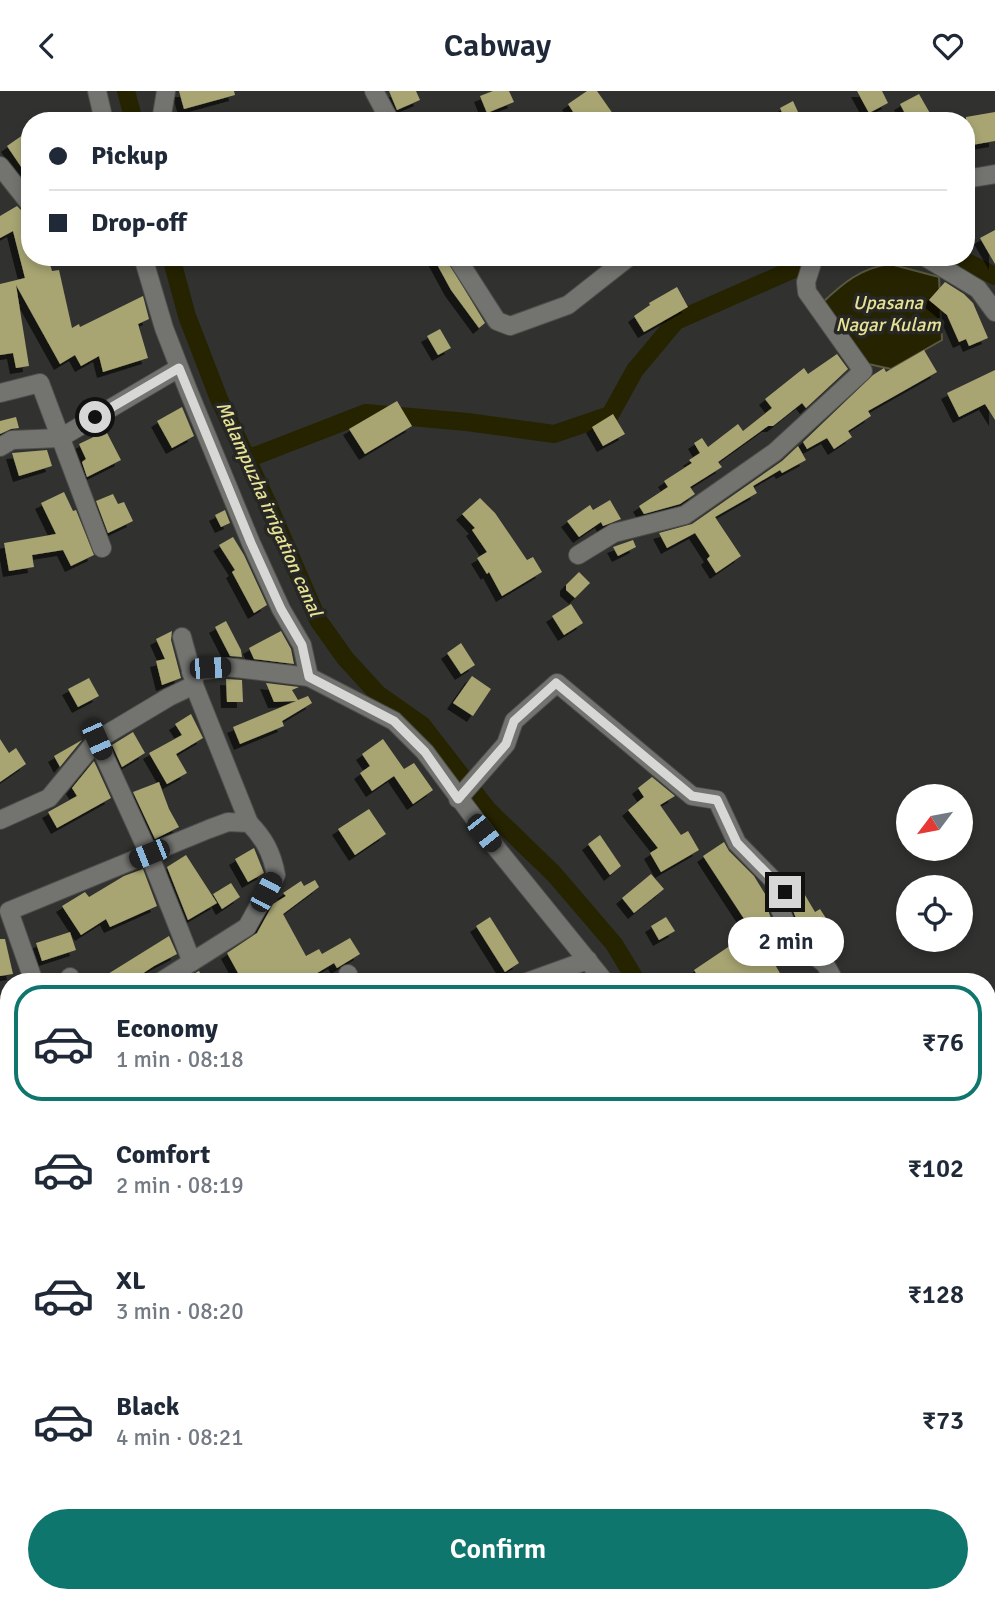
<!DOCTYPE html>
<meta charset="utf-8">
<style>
body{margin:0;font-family:Signika,sans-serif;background:#f6f6f7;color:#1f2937;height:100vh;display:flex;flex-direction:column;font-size:26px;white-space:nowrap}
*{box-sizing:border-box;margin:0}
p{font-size:23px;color:#747a83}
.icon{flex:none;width:38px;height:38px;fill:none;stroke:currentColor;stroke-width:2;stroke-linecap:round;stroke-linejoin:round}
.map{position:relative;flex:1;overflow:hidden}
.panel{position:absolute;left:0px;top:882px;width:996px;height:630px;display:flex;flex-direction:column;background:#fff;border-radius:28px 28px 0 0;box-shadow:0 4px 10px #0003}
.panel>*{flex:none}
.top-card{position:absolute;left:21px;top:21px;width:954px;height:154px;border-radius:28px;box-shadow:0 4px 10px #0003;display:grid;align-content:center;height:154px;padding:0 28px;background:#fff}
.needle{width:46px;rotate:238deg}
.fabs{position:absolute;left:896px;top:693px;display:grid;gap:14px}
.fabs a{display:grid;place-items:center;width:77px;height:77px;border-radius:50%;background:#fff;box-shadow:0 4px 10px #0003;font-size:35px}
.end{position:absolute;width:32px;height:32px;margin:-16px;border:9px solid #d7d7d6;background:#111;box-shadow:0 0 0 4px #111}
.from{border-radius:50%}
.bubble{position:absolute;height:49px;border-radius:24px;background:#fff;box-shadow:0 4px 10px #0003;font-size:23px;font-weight:600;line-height:49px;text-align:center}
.car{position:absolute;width:21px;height:42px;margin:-21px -10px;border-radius:9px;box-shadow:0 0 5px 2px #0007;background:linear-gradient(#222 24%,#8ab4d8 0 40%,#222 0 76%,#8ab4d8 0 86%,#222 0)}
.top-card b{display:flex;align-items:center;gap:24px;height:66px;font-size:26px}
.top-card b+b{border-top:2px solid #e0e1e3}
.top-card i{width:18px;height:18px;background:#1f2937}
ul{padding:12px 0 0;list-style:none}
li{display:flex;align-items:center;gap:21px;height:116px;margin:0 14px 10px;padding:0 14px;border:4px solid transparent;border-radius:28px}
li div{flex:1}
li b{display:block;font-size:26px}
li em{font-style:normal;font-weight:600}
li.selected{border-color:#0f766e}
li>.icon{width:63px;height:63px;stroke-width:1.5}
.cta{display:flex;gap:14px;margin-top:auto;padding:14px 28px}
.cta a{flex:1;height:80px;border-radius:42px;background:#0f766e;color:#fff;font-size:28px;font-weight:600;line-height:80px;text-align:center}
header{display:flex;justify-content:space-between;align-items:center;height:91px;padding:0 28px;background:#fff;font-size:32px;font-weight:600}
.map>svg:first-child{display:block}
</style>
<header><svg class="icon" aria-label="back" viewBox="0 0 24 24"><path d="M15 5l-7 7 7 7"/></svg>Cabway<svg class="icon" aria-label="heart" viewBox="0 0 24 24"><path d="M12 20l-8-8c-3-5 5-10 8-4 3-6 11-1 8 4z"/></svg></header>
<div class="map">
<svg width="995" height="1512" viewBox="0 0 995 1512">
<defs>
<filter id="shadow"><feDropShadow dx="-6" dy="6" stdDeviation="0" flood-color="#0009"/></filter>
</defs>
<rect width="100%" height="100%" fill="#31312f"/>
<path fill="#262300" stroke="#5b5940" stroke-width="2" d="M890 173 939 186 942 249 891 278 864 272 822 212C843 192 861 177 890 173Z"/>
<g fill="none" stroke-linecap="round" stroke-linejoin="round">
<g stroke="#262300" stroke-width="18">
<polyline points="126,0 134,30"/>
<polyline points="171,166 187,225 219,308 268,413 318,529 345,567 378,603 422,634 488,719 554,783 614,853 637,891"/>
<polyline points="957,166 995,185"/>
<polyline points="247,368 366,322 467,331 554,343 610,324 635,279 676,230 821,166"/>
<polyline points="689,1512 690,1503"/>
</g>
</g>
<g fill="#a8a573" filter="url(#shadow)">
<polygon points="179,0 234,0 235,4 184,18"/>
<polygon points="389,0 416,0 420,9 397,19"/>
<polygon points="493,0 509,0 514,11 487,22 480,5"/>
<polygon points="587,0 597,0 618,30 579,30 568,13"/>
<polygon points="857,0 882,0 888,12 869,22"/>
<polygon points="919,3 931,24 918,30 909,30 900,13"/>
<polygon points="793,10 798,21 785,28 780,17"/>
<polygon points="995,21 995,50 966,55 966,26"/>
<polygon points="30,39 30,89 7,55"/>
<polygon points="17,115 25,123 30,124 30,166 48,166 52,180 59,179 72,237 79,233 80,236 143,205 149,228 138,233 148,267 103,281 99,265 81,275 75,264 60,273 16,194 29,275 16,277 13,262 0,264 0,193 25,187 13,140 0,147 0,125"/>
<polygon points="995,139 995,173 980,147"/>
<polygon points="433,166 445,166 485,232 479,237 451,199"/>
<polygon points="945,191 964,203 973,212 988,247 969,255 966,248 959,251 947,224 929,209"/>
<polygon points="677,196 688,216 644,241 634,225 650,214 649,212"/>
<polygon points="440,238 451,257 438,264 427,245"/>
<polygon points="924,259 937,281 868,320 871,325 848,340 852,346 834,358 827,347 807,358 803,351 873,284 884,277 886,281"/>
<polygon points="837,263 848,278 806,317 802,312 773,335 768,335 718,371 722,376 690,396 695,403 680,413 644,423 639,415 668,396 664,390 692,372 689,369 700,362 694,352 702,347 708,356 738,333 743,340 772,317 765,308 804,277 808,283"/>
<polygon points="995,279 995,329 985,313 959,326 947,302"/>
<polygon points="397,310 412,335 365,363 349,338"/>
<polygon points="182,316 194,345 172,357 157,330"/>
<polygon points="613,323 625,343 603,355 592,336"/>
<polygon points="16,326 19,337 11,338 0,343 0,330"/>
<polygon points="106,340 121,369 87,386 82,371 86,368 79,353"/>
<polygon points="798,355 806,369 782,382 780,379 753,395 757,402 715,426 741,465 716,482 707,468 710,465 695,442 667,457 659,442 692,433 782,370"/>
<polygon points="47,359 52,375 19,385 12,362"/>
<polygon points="64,401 73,420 76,419 94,464 71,475 63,459 32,464 34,476 9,480 4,452 56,443 41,412"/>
<polygon points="113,403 118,413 124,411 133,430 108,442 96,410"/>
<polygon points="480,407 495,422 527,469 533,466 542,481 502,505 489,481 487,483 477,467 487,461 472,439 475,437 462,423"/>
<polygon points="610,409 621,428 603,435 601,431 579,446 567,430 590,414 593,419"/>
<polygon points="225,419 230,432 221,436 215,424"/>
<polygon points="233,446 244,464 267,514 254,522 232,481 235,479 219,454"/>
<polygon points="633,449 636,456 618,465 613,456"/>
<polygon points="579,481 590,492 575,507 566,499 566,494"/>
<polygon points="571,513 583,532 564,544 552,525"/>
<polygon points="226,530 241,559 242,566 230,565 215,536"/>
<polygon points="172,540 171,549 181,587 162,594 156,570 165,568 156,548"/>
<polygon points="281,540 291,558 294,573 254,568 249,557"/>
<polygon points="461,552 475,574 461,583 447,562"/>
<polygon points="472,585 491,598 473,625 453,612"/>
<polygon points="89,587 99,605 78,616 68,598"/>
<polygon points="226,588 242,589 243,611 227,611"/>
<polygon points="266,592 299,596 292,599 298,609 308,605 312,612 282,630 284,635 240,653 233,636 296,610 274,611"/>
<polygon points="191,623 203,647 176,663 187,682 167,693 149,662 182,644 175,633"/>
<polygon points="133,641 145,662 122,676 112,654"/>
<polygon points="0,648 9,662 16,657 26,673 0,691"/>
<polygon points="383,648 404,678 414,672 433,699 413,713 394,685 372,700 360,682 370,675 362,663"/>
<polygon points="82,649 60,676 54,665"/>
<polygon points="94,670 111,707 57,737 48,721 77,705 72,697"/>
<polygon points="652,686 675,705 660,714 681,744 688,740 699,759 661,781 650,762 658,757 628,719 644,706 638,697"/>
<polygon points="159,691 169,718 179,736 155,748 133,701"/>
<polygon points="369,718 386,743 355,764 338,738"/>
<polygon points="600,744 621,775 610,784 588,753"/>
<polygon points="724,751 729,760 754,785 770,811 769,822 781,851 789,859 773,870 785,891 702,891 694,879 752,840 703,765"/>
<polygon points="254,757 264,782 248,791 235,768"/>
<polygon points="186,764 217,812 188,829 167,776"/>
<polygon points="143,778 157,815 110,836 106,828 81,844 62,815 85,801 89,806 124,785"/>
<polygon points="651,783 664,798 634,822 622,807"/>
<polygon points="315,789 319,796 283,823 306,865 319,858 322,863 350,847 360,863 337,877 334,872 302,891 243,891 227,862 257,842 273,813 286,805 283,802 301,790 304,795"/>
<polygon points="231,792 240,806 222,818 213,803"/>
<polygon points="802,799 815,821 820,818 833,838 815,850 801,840 792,817 796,803"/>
<polygon points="490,826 519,872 505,881 476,835"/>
<polygon points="666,826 675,840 659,849 651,835"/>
<polygon points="70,841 76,859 42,870 36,852"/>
<polygon points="169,845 177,863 154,875 130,891 95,891"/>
<polygon points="0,848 5,848 13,883 0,885"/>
<polygon points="199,880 205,891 182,891 197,881"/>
</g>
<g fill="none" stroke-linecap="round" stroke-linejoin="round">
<defs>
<g id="minor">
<polyline points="97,0 104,30"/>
<polyline points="374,0 390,30"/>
<polyline points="161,30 166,0"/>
<polyline points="0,75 30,113"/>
<polyline points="966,88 995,83"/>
<polyline points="143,166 164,237 188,299 251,452 281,518 302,554 309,586 394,630 425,661 498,759 605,891"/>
<polyline points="456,166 497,230 510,235 568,214 629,166"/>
<polyline points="925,166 978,198 995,221"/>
<polyline points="0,302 40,292 102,457"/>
<polyline points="0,356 12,349 60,347 179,277"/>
<polyline points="578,464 614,442 685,424 775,361 863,280 807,201 806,191 814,166"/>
<polyline points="182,546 194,590"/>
<polyline points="191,581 227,576 309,586"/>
<polyline points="97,649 149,763 192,871"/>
<polyline points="458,708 506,653 514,630 557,592 692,705 717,709 737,752 785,801 780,818 792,847 825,873 835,891"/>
<polyline points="0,729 49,707 97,649 169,606 194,594 249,732"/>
<polyline points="348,883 351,891"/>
<polyline points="70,886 72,891"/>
<path d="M34 891 9 820 209 738 228 731 249 732C264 747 272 762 276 784L247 836 160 891"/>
<polyline points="527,891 588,869"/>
<polyline points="0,1044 9,1040"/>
<polyline points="0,1164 8,1174"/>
<polyline points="0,1303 9,1312"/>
<polyline points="93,1503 94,1512"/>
<polyline points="301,1503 304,1512"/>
<polyline points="530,1503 535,1512"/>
<polyline points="151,1512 170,1503"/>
<polyline points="658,1512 659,1503"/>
<polyline points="899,1512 905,1509 905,1503"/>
</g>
</defs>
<use href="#minor" stroke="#4e4e4c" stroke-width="20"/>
<use href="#minor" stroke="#737370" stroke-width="18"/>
</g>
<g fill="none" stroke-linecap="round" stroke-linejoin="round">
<polyline stroke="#d7d7d6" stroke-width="9" points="95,326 179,277 251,452 281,518 302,554 309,586 394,630 425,661 458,708 506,653 514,630 556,592 692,705 717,709 737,752 785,801"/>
</g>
<g text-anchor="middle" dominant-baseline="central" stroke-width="7" stroke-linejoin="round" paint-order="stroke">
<g font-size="19" font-style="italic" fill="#e7e294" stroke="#272725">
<text x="888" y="212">Upasana<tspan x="888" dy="22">Nagar Kulam</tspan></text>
<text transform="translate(269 418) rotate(66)">Malampuzha irrigation canal</text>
</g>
</g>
</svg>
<div class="fabs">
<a><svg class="needle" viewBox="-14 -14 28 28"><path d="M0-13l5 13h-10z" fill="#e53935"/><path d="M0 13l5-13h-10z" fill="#747a83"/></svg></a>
<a><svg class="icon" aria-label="locate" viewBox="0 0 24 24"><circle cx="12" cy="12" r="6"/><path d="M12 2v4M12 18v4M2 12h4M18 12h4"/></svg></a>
</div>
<i class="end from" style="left:95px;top:326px"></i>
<i class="end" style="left:785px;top:801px"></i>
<div class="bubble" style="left:728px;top:826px;width:116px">2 min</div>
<i class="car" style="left:210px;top:577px;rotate:87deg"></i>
<i class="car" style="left:97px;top:649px;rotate:156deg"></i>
<i class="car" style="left:484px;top:742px;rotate:142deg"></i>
<i class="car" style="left:149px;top:763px;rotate:248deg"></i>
<i class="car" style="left:266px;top:801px;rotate:28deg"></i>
<div class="top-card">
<b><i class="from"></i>Pickup</b>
<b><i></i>Drop-off</b>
</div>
<section class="panel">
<ul>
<li class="selected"><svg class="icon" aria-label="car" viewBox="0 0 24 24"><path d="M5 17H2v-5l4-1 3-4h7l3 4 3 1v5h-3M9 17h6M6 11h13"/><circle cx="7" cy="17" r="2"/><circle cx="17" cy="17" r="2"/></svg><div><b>Economy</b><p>1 min · 08:18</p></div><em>₹76</em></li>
<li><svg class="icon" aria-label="car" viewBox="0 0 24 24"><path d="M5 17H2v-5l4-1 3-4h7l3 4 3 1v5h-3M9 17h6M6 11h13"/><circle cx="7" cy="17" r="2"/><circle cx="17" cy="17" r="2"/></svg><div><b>Comfort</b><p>2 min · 08:19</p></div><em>₹102</em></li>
<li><svg class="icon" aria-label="car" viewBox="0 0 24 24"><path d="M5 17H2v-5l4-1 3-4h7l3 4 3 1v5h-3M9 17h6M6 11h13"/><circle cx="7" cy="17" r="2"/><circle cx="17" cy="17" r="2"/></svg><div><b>XL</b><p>3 min · 08:20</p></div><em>₹128</em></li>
<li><svg class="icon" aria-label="car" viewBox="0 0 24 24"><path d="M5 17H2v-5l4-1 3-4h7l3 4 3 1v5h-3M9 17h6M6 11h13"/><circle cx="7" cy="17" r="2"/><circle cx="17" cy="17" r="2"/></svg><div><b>Black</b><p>4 min · 08:21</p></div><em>₹73</em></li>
</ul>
<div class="cta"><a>Confirm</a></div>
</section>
</div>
